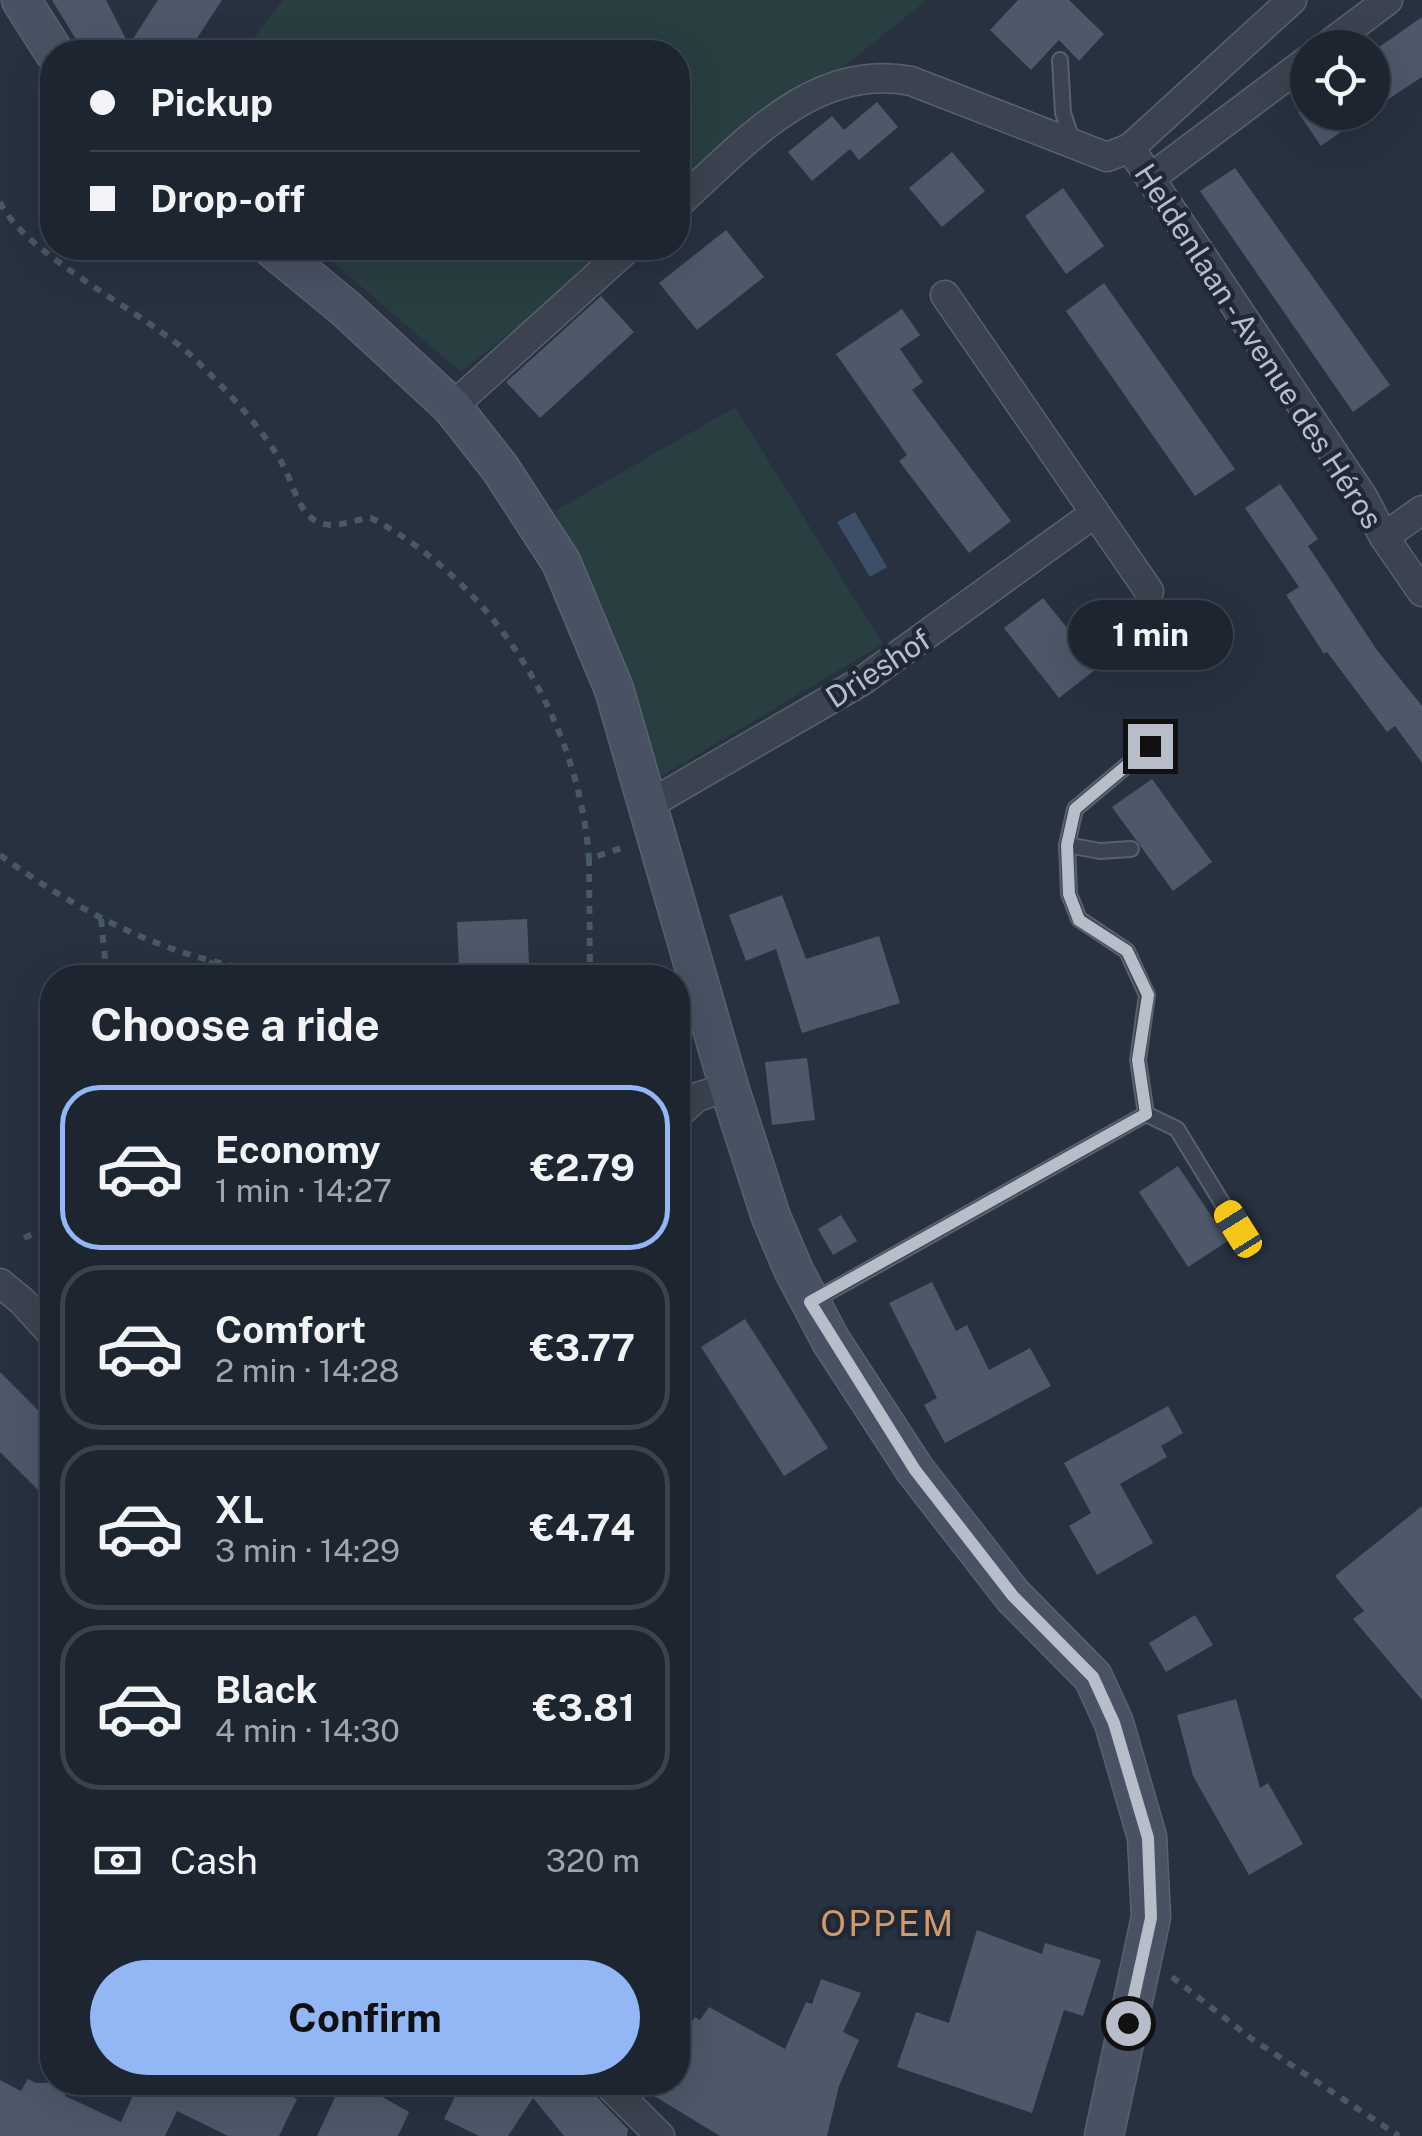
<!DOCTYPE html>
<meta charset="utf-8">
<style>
body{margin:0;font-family:"Public Sans",sans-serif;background:#2a313c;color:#f1f3f6;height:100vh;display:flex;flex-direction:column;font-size:38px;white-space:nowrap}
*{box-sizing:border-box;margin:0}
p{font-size:32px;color:#a0a5ab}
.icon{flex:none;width:55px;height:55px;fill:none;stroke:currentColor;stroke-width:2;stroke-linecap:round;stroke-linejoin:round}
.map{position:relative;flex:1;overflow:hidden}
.side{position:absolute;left:40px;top:965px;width:650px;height:1130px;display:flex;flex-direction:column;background:#1d2530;border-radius:40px;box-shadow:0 10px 40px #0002,0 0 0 2px #3b424c}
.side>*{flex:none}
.banner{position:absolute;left:40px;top:40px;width:650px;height:220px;border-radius:40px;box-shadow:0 10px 40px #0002,0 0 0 2px #3b424c;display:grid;align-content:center;height:220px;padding:0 50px;background:#1d2530}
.buttons{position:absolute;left:1290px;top:30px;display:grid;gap:20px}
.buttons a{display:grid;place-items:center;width:100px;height:100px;border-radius:50%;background:#1d2530;box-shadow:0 10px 40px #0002,0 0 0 2px #3b424c;font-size:50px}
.end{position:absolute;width:45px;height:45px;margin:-22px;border:12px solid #b7beca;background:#111;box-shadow:0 0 0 5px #111}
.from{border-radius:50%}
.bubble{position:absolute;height:70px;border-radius:35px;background:#1d2530;box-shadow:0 10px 40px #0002,0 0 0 2px #3b424c;font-size:32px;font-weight:700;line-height:70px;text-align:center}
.car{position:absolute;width:30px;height:60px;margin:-30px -15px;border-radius:12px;box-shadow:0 0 8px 2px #0007;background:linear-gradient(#f5c518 24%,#345 0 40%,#f5c518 0 76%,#345 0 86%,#f5c518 0)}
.banner b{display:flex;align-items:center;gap:35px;height:95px;font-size:38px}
.banner b+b{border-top:2px solid #3b424c}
.banner i{width:25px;height:25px;background:#f1f3f6}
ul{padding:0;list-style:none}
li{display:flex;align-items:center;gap:30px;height:165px;margin:0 20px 15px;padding:0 30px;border:5px solid #3b424c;border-radius:40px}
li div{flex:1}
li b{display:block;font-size:38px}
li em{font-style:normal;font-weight:700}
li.active{border-color:#93b6f4}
li>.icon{width:90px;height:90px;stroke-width:1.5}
h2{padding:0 50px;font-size:45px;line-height:120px}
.pay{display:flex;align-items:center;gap:25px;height:110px;padding:0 50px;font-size:38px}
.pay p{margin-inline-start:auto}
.primary-button{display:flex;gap:20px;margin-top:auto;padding:20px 50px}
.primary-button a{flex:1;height:115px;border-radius:60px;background:#93b6f4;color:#111;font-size:40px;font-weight:700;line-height:115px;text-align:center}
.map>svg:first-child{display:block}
</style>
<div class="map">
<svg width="1422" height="2136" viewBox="0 0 1422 2136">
<rect width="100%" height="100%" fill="#273140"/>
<g fill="#293e41">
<polygon points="283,0 927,0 678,199 678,52 243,52"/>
<polygon points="316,248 617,248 461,372"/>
<polygon points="735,407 883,644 660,777 555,511"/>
</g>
<polygon fill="#3d4e68" points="855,512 887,567 870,577 837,522"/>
<g fill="#4d5869">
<polygon points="52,0 106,0 129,45 158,0 222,0 188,52 91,52 80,46"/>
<polygon points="1018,0 1069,0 1104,34 1079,61 1059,40 1031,70 990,30"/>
<polygon points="1422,17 1422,77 1372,110 1372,52"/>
<polygon points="877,102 898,127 859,160 850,149 812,181 788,152 832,116 844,130"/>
<polygon points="1298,112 1369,112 1321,146"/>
<polygon points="952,152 985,191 942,227 909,188"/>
<polygon points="1235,168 1390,385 1353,412 1200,191"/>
<polygon points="1063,188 1104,246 1066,274 1025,216"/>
<polygon points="726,230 764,277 697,330 659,283"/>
<polygon points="1104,283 1235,469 1195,496 1066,311"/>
<polygon points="601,296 634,332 540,418 506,382"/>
<polygon points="902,309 920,335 900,349 923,382 912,390 1011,521 969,553 899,461 907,455 836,354"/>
<polygon points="1280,484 1318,539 1308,546 1377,650 1422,706 1422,763 1395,726 1387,732 1327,652 1324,654 1286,595 1299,587 1245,508"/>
<polygon points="1043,598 1072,634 1097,615 1123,648 1059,698 1004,628"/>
<polygon points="1152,779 1212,862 1173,891 1112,807"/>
<polygon points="782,895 806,959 879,936 900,1003 802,1033 776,949 746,961 729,915"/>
<polygon points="527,919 529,964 459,966 457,922"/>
<polygon points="807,1058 815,1120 772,1125 765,1062"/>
<polygon points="1178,1166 1228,1241 1188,1267 1139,1192"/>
<polygon points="841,1215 857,1241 833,1255 818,1229"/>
<polygon points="932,1282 956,1331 967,1325 989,1370 1030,1348 1051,1386 945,1443 924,1405 937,1398 889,1303"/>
<polygon points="745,1319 828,1448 784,1476 701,1347"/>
<polygon points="0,1372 52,1424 52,1504 0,1452"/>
<polygon points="1168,1406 1183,1433 1161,1446 1167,1457 1120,1484 1153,1543 1097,1575 1069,1526 1091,1513 1064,1463"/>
<polygon points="1422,1506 1422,1700 1353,1619 1364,1611 1335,1576"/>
<polygon points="1195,1615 1213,1645 1166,1672 1149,1643"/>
<polygon points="1236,1699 1260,1788 1268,1783 1303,1844 1249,1875 1193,1776 1177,1715"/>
<polygon points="977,1930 1042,1954 1045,1943 1101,1960 1083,2016 1064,2010 1032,2113 897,2067 916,2012 949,2023"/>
<polygon points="821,1979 861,1993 843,2032 859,2040 839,2086 827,2136 720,2136 631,2082 678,2082 678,2044 695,2017 700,2020 709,2007 785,2049 806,2002 812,2004"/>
<polygon points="28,2079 36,2083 72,2082 65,2096 121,2122 135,2091 117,2082 263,2082 297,2099 279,2136 228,2136 177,2111 165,2136 0,2136 0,2080 21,2091"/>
<polygon points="342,2082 356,2082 409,2112 398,2136 317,2136"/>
<polygon points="462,2082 589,2082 594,2094 628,2129 627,2136 564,2136 533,2098 508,2136 479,2136 444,2119"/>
</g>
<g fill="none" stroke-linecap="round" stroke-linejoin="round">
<defs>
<g id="lane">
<polyline points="1060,60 1063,113 1073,143"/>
<polyline points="1067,845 1100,851 1131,849"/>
<polyline points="1146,1114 1177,1129 1238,1229"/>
<polyline points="811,1302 1146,1114 1138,1060 1147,995 1127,951 1079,919 1069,894 1067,845 1075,809 1150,746"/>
</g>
<g id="street">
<polyline points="1324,48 1388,0"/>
<polyline points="1130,148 1363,497 1384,537 1422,592"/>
<polyline points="1152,177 1308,60"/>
<path d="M678 204C744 144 814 62 911 81L1107 157 1130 148 1292 0"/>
<polyline points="945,295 1149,591"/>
<polyline points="452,407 628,248"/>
<polyline points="1384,537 1422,510"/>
<polyline points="648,805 862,681 1095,513"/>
<polyline points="678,1114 697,1097 729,1087"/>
<polyline points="0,1283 22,1301 52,1334"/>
<polyline points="606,2082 660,2136"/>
</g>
<g id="secondary">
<polyline points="21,0 54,52"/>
<polyline points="272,248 345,308 452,407 500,468 561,562 614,689 729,1087 771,1217 794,1271 831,1341 915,1470 1013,1596 1093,1677 1114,1723 1147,1837 1151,1917 1104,2136"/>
</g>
</defs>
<use href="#lane" stroke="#59616d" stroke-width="18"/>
<use href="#street" stroke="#59616d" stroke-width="31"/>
<use href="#secondary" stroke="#59616d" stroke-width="41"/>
<g stroke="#475a5e" stroke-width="6" stroke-dasharray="8 8" stroke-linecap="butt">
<path d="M0 202C24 255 147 313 195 359 226 390 261 426 283 465 293 483 298 513 318 522 335 530 354 519 371 518 495 583 579 721 589 859"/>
<path d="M0 855C78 912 173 961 270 972 321 978 372 972 423 978"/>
<polyline points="101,919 107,978"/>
<polyline points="201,978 213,961"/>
<polyline points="590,978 589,859 627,846"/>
<polyline points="24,1238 52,1226"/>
<polyline points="1172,1977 1252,2039 1399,2136"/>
</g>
<use href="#lane" stroke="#3b4350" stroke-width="14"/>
<use href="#street" stroke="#3b4350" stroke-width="28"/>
<use href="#secondary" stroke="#495263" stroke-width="38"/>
</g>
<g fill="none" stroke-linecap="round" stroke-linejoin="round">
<polyline stroke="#b7beca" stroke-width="12" points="1128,2023 1151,1918 1148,1838 1114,1723 1093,1677 1013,1596 915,1470 810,1302 1146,1114 1138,1060 1148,995 1127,951 1079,920 1069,894 1067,845 1075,809 1150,746"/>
</g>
<g text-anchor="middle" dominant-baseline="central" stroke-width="9" stroke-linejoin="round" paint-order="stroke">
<g font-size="30" fill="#b7beca" stroke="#202835">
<text transform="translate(1259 346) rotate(57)">Heldenlaan - Avenue des Héros</text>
<text transform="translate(878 668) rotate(-33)">Drieshof</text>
</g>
<g font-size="35" letter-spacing="2.5" fill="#d19a6b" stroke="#202835">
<text x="888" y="1923">OPPEM</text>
</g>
</g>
</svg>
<div class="buttons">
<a><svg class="icon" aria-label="locate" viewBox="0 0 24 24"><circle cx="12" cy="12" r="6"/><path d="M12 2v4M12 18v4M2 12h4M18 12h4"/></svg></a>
</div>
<i class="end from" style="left:1128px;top:2023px"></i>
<i class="end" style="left:1150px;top:746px"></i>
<div class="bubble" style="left:1068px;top:600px;width:165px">1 min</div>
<i class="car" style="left:1238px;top:1229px;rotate:328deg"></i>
<div class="banner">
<b><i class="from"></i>Pickup</b>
<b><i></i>Drop-off</b>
</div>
<section class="side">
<h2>Choose a ride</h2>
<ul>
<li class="active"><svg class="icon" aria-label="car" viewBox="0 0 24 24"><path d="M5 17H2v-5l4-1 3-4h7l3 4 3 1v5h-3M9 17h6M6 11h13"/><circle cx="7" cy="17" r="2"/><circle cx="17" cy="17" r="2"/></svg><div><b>Economy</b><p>1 min · 14:27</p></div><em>€2.79</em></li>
<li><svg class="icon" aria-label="car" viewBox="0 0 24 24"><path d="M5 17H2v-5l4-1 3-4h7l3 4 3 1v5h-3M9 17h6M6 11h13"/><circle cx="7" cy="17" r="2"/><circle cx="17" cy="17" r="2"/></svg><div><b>Comfort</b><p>2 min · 14:28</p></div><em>€3.77</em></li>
<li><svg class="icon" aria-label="car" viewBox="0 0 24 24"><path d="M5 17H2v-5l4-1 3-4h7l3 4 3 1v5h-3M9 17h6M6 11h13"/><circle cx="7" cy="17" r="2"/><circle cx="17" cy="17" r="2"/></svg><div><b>XL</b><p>3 min · 14:29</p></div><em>€4.74</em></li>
<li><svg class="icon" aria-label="car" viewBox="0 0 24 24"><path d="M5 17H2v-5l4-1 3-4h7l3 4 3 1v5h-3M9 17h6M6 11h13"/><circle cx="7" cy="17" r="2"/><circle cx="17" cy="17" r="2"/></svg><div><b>Black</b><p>4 min · 14:30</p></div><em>€3.81</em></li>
</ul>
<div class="pay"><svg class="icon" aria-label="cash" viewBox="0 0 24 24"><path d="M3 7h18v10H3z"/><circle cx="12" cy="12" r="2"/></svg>Cash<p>320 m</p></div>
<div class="primary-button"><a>Confirm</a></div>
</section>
</div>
